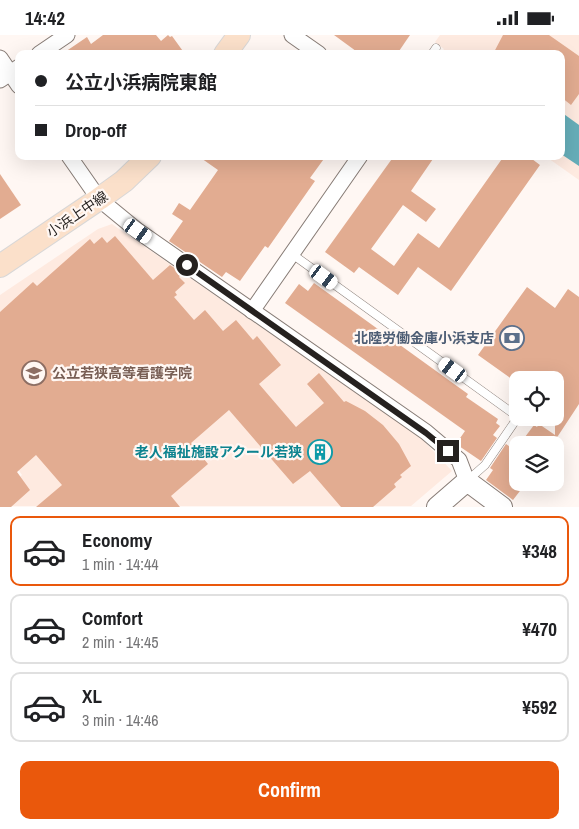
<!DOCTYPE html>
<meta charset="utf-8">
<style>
body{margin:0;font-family:"Archivo Narrow","Noto Sans JP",sans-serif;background:#f2f2f2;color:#202124;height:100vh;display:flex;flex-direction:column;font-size:19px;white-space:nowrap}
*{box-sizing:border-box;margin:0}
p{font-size:16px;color:#757577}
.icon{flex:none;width:28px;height:28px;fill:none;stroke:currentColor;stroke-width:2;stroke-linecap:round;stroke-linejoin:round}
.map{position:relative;height:472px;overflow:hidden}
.details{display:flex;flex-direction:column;background:#fff;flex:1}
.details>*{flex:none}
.hud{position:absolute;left:15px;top:15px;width:550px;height:110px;border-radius:10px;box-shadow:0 5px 20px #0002;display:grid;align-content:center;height:110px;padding:0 20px;background:#fff}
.controls{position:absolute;left:509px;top:336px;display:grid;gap:10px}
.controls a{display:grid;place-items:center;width:55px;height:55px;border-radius:10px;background:#fff;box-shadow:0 5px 20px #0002;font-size:25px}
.end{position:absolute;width:22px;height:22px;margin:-11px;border:6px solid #25211f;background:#fff;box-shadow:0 0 0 2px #fff}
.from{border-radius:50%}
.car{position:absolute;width:15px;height:30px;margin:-15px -8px;border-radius:6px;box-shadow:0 0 4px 1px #0007;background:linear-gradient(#fff 24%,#345 0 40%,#fff 0 76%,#345 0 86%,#fff 0)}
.hud b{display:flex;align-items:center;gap:18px;height:48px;font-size:19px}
.hud b+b{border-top:1px solid #e0e0e0}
.hud i{width:12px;height:12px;background:#202124}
ul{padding:9px 0 0;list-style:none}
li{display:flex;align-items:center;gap:15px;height:70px;margin:0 10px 8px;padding:0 10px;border:2px solid #e0e0e0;border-radius:10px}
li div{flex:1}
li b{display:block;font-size:19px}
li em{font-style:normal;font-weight:800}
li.selected{border-color:#ea580c}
li>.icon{width:45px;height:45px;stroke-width:1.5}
.button{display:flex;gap:10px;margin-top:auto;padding:10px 20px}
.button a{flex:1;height:58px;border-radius:10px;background:#ea580c;color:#fff;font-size:20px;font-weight:800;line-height:58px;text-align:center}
.status{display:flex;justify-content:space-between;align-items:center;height:35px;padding:0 25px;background:#fff;direction:ltr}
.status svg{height:14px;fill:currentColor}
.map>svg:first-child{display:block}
</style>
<div class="status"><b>14:42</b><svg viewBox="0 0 49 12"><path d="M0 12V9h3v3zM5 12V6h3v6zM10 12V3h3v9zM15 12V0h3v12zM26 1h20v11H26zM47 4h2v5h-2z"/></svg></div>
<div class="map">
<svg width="579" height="472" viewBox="0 0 579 472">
<rect width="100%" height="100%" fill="#fff7f3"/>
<g fill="#feeae0">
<polygon points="440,0 579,0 579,145 545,121 561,121 561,19 441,19 444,14 435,7"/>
<polygon points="112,189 421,403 452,436 411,471 2,471 14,446 22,440 15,430 0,400 0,260 98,194"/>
</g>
<polygon fill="#66aeb9" points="561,77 579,90 579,131 561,119"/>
<g fill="#e2ac91">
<polygon points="103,0 156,0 161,6 168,0 170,2 172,1 185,19 62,19 87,2 91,9"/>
<polygon points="334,0 410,0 397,19 360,19"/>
<polygon points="503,0 549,0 579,21 579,59 571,70 561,62 561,19 493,19"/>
<polygon points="198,121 326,121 310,143 315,146 268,213 265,211 240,246 226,237 222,242 169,206 183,186 172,179 179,168 190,175 218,135"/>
<polygon points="394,121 435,121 411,156 436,174 426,187 403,170 371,214 394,231 418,198 439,213 504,121 528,121 540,130 451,256 418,232 398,260 359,232 354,238 325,217"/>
<polygon points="0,139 21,170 0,184"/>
<polygon points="115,201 153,245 170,230 182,238 179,242 185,248 175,257 177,260 174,262 194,285 205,275 223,296 236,285 253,305 257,301 281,330 259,349 296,392 324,368 307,349 319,338 344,367 346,366 365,376 383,390 399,409 411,431 400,440 402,442 394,449 396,452 373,472 341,472 310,436 293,449 229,375 191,408 208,429 171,461 180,472 36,472 62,450 36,420 17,437 30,455 11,472 0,472 0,277 33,247 37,251 90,204 94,209 102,202 107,208"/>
<polygon points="314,248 468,359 466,362 498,384 496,388 500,391 493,400 497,403 481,426 456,409 465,396 285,268 299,249 308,256"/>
<polygon points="527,252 555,273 568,254 579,262 579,369 552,410 519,410 534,390 537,392 539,389 555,400 555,345 513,345 478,320"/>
<polygon points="506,409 518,417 518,448 526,448 513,465 486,445 493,435 490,433"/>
</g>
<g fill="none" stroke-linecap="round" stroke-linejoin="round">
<defs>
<g id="lane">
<polyline points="432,19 436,13"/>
<polyline points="292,219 518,382"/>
<polyline points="468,445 485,430 518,382"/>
</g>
<g id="street">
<polyline points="292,0 319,19"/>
<polyline points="39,19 67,0"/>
<polyline points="0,23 19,51"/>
<polyline points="0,45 19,32"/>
<polyline points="69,121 99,164 138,196 426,397 459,425 467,446"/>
<polyline points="252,276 360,121"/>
</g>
<polyline id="secondary" points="437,472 467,446 502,472"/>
<g id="primary">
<polyline points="225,19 239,0"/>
<polyline points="0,231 99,164 124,146 150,121"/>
</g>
</defs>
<use href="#lane" stroke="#877c76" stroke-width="9"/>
<use href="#street" stroke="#877c76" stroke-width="17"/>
<use href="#secondary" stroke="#877c76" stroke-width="22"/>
<use href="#primary" stroke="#d8d7d7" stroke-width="24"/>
<use href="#lane" stroke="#fff" stroke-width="8"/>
<use href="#street" stroke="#fff" stroke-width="15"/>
<use href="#secondary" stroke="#fff" stroke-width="20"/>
<use href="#primary" stroke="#fbe0ca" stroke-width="22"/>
</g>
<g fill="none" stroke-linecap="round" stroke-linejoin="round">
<polyline stroke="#25211f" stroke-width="6" points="187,230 426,398 448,416"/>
</g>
<defs>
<symbol id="bank-ring" viewBox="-11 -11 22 22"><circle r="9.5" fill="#fff7f3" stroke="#5c6f8a" stroke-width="1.5"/><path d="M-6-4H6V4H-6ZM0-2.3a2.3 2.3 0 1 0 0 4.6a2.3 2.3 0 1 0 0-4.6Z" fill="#5c6f8a"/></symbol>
<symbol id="university-ring" viewBox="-11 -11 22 22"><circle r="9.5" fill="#fff7f3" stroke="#8d6e63" stroke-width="1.5"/><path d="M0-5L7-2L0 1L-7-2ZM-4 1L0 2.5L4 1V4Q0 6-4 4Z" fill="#8d6e63"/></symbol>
<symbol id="building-ring" viewBox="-11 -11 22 22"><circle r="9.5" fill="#fff7f3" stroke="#0f9aa8" stroke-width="1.5"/><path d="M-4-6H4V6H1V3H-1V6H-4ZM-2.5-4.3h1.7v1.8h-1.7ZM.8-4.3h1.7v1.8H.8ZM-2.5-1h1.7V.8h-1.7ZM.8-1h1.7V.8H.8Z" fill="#0f9aa8"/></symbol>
</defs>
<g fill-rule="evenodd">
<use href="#bank-ring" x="498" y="289" width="28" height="28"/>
<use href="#university-ring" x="20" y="324" width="28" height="28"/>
<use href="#building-ring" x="306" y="403" width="28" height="28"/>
</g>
<g text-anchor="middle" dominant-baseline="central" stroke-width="4.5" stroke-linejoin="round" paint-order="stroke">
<g font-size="14" fill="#25211f" stroke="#fff7f3">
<text transform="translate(77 179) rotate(-34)">小浜上中線</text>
</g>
<g font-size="14" font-weight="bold" fill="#4e5e75" stroke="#fff7f3" text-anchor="end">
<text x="494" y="303">北陸労働金庫小浜支店</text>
</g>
<g font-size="14" font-weight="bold" fill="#785e54" stroke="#fff7f3" text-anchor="start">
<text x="52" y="338">公立若狭高等看護学院</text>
</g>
<g font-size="14" font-weight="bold" fill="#0d838f" stroke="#fff7f3" text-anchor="end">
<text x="302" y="417">老人福祉施設アクール若狭</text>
</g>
</g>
</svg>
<div class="controls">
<a><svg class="icon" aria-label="locate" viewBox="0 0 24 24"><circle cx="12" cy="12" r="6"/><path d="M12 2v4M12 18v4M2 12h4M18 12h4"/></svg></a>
<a><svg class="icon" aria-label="layers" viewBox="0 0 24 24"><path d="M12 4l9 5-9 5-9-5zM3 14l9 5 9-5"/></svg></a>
</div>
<i class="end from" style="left:187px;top:230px"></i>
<i class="end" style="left:448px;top:416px"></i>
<i class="car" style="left:138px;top:196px;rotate:125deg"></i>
<i class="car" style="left:324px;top:242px;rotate:126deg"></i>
<i class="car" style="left:453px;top:335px;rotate:306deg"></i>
<div class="hud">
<b><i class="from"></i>公立小浜病院東館</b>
<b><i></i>Drop-off</b>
</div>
</div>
<section class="details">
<ul>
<li class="selected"><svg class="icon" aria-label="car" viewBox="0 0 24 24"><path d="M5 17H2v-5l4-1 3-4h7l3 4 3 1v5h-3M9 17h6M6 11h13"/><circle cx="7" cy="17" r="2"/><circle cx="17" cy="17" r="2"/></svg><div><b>Economy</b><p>1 min · 14:44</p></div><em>¥348</em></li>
<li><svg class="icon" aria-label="car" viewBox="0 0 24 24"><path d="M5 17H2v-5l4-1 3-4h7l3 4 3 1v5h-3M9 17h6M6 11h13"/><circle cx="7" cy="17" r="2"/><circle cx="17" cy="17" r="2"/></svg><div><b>Comfort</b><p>2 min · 14:45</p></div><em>¥470</em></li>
<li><svg class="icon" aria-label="car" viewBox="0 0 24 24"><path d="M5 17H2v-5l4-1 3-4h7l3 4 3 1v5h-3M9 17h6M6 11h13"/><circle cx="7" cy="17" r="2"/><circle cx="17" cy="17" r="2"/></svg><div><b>XL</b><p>3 min · 14:46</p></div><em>¥592</em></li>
</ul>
<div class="button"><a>Confirm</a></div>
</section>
